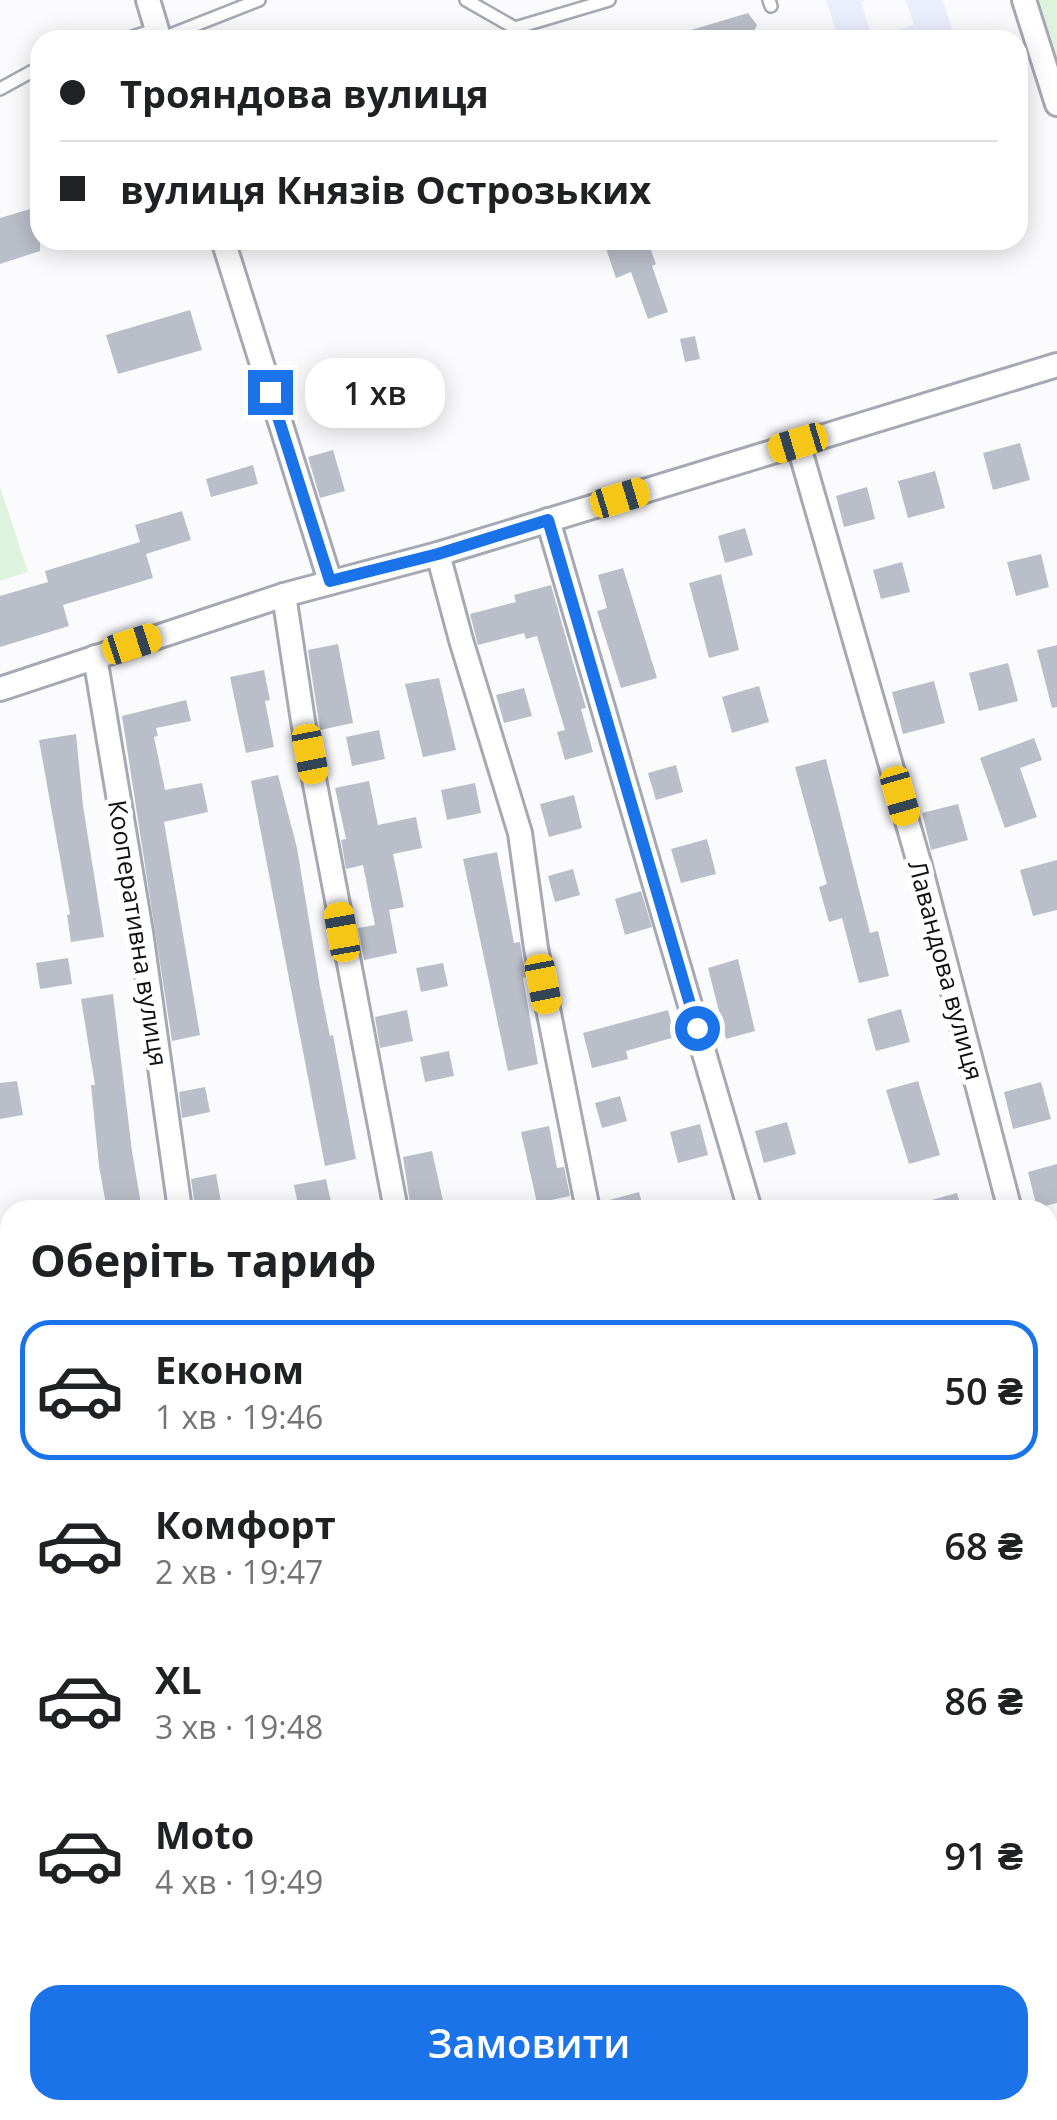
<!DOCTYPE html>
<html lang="uk">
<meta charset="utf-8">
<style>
body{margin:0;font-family:"Open Sans",sans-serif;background:#f2f2f2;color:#202124;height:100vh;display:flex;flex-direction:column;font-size:38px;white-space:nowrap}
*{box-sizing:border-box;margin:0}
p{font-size:32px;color:#757577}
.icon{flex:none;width:55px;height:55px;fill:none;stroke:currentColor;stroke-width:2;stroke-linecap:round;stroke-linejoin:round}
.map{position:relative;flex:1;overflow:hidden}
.drawer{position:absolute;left:0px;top:1200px;width:1058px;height:920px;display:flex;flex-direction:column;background:#fff;border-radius:30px 30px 0 0;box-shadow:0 5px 25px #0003}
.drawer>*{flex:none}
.guide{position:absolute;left:30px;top:30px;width:998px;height:220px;border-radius:30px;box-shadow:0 5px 25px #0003;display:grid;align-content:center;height:220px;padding:0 30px;background:#fff}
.end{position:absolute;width:45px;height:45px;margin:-22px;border:12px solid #1a73e8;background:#fff;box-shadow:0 0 0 5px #fff}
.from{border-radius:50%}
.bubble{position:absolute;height:70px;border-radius:30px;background:#fff;box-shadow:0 5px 25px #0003;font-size:32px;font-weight:600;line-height:70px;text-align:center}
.car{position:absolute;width:30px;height:60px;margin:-30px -15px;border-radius:12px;box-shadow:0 0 8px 2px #0007;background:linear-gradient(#f5c518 24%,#345 0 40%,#f5c518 0 76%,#345 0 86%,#f5c518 0)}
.guide b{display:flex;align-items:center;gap:35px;height:95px;font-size:38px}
.guide b+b{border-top:2px solid #e0e0e0}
.guide i{width:25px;height:25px;background:#202124}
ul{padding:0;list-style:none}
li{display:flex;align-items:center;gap:30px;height:140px;margin:0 20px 15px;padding:0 10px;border:5px solid transparent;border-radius:30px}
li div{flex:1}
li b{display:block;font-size:38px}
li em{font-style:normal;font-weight:600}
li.current{border-color:#1a73e8}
li>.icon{width:90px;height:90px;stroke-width:1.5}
h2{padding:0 30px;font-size:45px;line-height:120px}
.button{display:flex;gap:20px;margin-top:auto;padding:20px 30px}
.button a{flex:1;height:115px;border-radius:30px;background:#1a73e8;color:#fff;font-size:40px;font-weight:600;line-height:115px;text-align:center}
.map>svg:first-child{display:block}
</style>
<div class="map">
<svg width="1057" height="2120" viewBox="0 0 1057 2120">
<rect width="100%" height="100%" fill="#fbfbfe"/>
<g fill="#eaeefd">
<polygon points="826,0 866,0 861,2 873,40 839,40"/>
<polygon points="906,0 943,0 955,40 885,40 884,35 914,25"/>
</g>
<g fill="#ddf3dd">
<polygon points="1036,0 1057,0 1057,68"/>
<polygon points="0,487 28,572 0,581"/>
</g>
<g fill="#babec8">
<polygon points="748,13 757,25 751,37 742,40 671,40 671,36"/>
<polygon points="40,206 40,251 0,264 0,218"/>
<polygon points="603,240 647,240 656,264 652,266 668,312 648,319 631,272 616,278"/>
<polygon points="190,310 202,350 118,374 106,335"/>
<polygon points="695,336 700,359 685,362 680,339"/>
<polygon points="1020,443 1030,480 993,490 983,453"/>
<polygon points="333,450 345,491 320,498 308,457"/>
<polygon points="253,465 258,484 211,497 206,479"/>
<polygon points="935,471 945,508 908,518 898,481"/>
<polygon points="867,487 875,519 844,527 836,496"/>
<polygon points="182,511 191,540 146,554 153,578 63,605 69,626 0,647 0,596 48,582 45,571 140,542 135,525"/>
<polygon points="745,528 753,555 725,563 718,536"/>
<polygon points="1041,554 1049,587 1016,596 1007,562"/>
<polygon points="902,562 910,592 881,599 873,570"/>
<polygon points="623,568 657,678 621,688 597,611 607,608 598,575"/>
<polygon points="721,574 739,650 709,658 689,583"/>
<polygon points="551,585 586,708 581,709 593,752 565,760 557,732 565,730 537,636 526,639 524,633 478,645 470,614 516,602 514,595"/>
<polygon points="338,644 353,723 320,730 308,650"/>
<polygon points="1057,645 1057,707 1052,708 1037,650"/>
<polygon points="1008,663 1018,701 979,711 969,673"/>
<polygon points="264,670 270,700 265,701 274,747 246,753 230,677"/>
<polygon points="439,678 456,750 423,757 405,684"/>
<polygon points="934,681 945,723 903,734 892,692"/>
<polygon points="759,686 769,722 732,733 722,697"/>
<polygon points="524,688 532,716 504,723 496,695"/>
<polygon points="186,700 191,721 156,728 158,736 154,737 165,790 202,783 208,812 164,822 200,1035 172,1041 122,716"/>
<polygon points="379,730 385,759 352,766 346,737"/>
<polygon points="76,734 83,806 104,937 71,942 67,915 70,914 39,740"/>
<polygon points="1034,738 1042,760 1020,768 1037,817 1005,828 980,758"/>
<polygon points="826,759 870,933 878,931 889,976 859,983 842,918 829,922 819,887 827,884 795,767"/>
<polygon points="676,765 683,792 656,800 648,773"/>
<polygon points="278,775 297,848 320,987 330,1036 333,1035 356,1159 325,1166 251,781"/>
<polygon points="369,781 378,825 416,817 422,848 393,854 404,907 389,910 397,953 364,960 358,928 375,925 363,865 346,869 341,840 346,839 335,788"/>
<polygon points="475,783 481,813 447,820 441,790"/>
<polygon points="574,795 582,828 549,837 540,804"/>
<polygon points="958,804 968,840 931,850 922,813"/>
<polygon points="707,839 716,874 681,883 671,849"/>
<polygon points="497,852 514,943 520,942 526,977 523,978 538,1064 508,1071 463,859"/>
<polygon points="1057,860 1057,910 1033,916 1020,870"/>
<polygon points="573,869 580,895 555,902 548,876"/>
<polygon points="641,891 652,927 625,935 615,899"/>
<polygon points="68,958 72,984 40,989 36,963"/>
<polygon points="738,959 755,1031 726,1039 708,968"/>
<polygon points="443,963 448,986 421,992 416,968"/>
<polygon points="113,994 132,1151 142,1210 107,1210 99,1166 91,1085 95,1085 81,999"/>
<polygon points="901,1009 910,1042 876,1051 867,1019"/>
<polygon points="407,1010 413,1041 380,1048 375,1017"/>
<polygon points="668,1010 675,1037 626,1051 628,1059 592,1068 583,1033"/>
<polygon points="449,1051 454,1076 425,1082 420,1057"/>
<polygon points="17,1081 23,1115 0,1119 0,1083"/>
<polygon points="918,1081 940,1155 909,1164 886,1090"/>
<polygon points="1041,1082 1051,1119 1013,1129 1004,1092"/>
<polygon points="205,1087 210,1112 182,1118 179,1092"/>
<polygon points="620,1096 627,1121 602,1128 595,1103"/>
<polygon points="787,1122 796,1154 764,1163 755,1131"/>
<polygon points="700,1124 708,1155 678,1163 670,1132"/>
<polygon points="549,1126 557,1168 564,1167 570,1196 537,1203 521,1132"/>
<polygon points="432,1151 445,1210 411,1210 403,1157"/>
<polygon points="1057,1164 1057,1203 1037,1208 1028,1172"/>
<polygon points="216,1174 221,1202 195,1207 191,1179"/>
<polygon points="326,1179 332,1207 299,1210 294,1185"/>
<polygon points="639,1192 644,1210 603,1210 602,1202"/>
<polygon points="957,1193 962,1210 911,1210 910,1206"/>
</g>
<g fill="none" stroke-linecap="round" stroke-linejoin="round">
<defs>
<g id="service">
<polyline points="466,0 515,28 609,0"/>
<polyline points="769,0 771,6"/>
<polyline points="160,39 259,0"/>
<polyline points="123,40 157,29"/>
<polyline points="0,89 40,67"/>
</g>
<g id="minor">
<polyline points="148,0 160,40"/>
<polyline points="1024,0 1057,104"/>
<polyline points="223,240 330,581"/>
<polyline points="798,443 920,866 1010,1210"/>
<polyline points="548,520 750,1210"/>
<polyline points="438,554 461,640 520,833 536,948 588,1210"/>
<polyline points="284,595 303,721 396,1210"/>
<polyline points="95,657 141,932 180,1210"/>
<polyline points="0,689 284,595 438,554 1057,365"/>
<polyline points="1048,1280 1057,1279"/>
<polyline points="1048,1349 1057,1384"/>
<polyline points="0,1522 10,1600"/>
<polyline points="1048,2088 1057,2086"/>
<polyline points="86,2110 87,2120"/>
<polyline points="315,2110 316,2120"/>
<polyline points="546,2110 548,2120"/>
<polyline points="758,2110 760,2120"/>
<polyline points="979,2110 980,2120"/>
<polyline points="868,2120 924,2110"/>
</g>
</defs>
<use href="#service" stroke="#a6a9b3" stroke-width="16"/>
<use href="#minor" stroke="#a6a9b3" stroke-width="28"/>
<use href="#service" stroke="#fff" stroke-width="11"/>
<use href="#minor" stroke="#fff" stroke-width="22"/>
</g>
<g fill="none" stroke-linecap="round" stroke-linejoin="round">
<polyline stroke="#1a73e8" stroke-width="12" points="270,392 330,581 438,554 548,520 697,1028"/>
</g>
<g text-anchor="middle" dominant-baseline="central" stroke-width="10" stroke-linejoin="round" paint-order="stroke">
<g font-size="25" fill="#0f1013" stroke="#fff">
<text transform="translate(139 933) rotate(81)">Кооперативна вулиця</text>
<text transform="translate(947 970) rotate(75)">Лавандова вулиця</text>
</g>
</g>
</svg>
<i class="end from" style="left:697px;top:1028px"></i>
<i class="end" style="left:270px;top:392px"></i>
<div class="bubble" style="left:305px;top:358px;width:140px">1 хв</div>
<i class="car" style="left:798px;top:443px;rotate:253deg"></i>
<i class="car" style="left:620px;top:498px;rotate:73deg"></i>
<i class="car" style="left:132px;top:644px;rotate:72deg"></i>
<i class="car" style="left:310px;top:754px;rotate:169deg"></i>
<i class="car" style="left:900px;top:796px;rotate:164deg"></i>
<i class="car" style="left:342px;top:932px;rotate:350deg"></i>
<i class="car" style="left:543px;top:984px;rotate:169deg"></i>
<div class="guide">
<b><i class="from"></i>Трояндова вулиця</b>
<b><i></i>вулиця Князів Острозьких</b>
</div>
<section class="drawer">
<h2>Оберіть тариф</h2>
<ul>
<li class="current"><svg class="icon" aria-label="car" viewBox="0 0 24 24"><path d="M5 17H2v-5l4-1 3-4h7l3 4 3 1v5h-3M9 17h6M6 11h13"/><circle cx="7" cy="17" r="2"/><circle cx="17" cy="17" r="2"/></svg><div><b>Економ</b><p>1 хв · 19:46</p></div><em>50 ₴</em></li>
<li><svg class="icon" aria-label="car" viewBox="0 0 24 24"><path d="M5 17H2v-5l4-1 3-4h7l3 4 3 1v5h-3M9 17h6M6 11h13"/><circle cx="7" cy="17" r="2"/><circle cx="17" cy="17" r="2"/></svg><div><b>Комфорт</b><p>2 хв · 19:47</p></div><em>68 ₴</em></li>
<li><svg class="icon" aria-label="car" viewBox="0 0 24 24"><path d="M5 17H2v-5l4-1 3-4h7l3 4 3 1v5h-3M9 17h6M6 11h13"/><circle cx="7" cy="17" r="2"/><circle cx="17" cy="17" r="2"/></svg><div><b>XL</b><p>3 хв · 19:48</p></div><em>86 ₴</em></li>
<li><svg class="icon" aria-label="car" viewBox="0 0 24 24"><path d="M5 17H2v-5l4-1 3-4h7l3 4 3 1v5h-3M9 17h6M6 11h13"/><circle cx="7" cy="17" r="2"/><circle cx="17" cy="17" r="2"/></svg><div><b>Moto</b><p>4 хв · 19:49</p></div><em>91 ₴</em></li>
</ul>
<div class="button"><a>Замовити</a></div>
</section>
</div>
